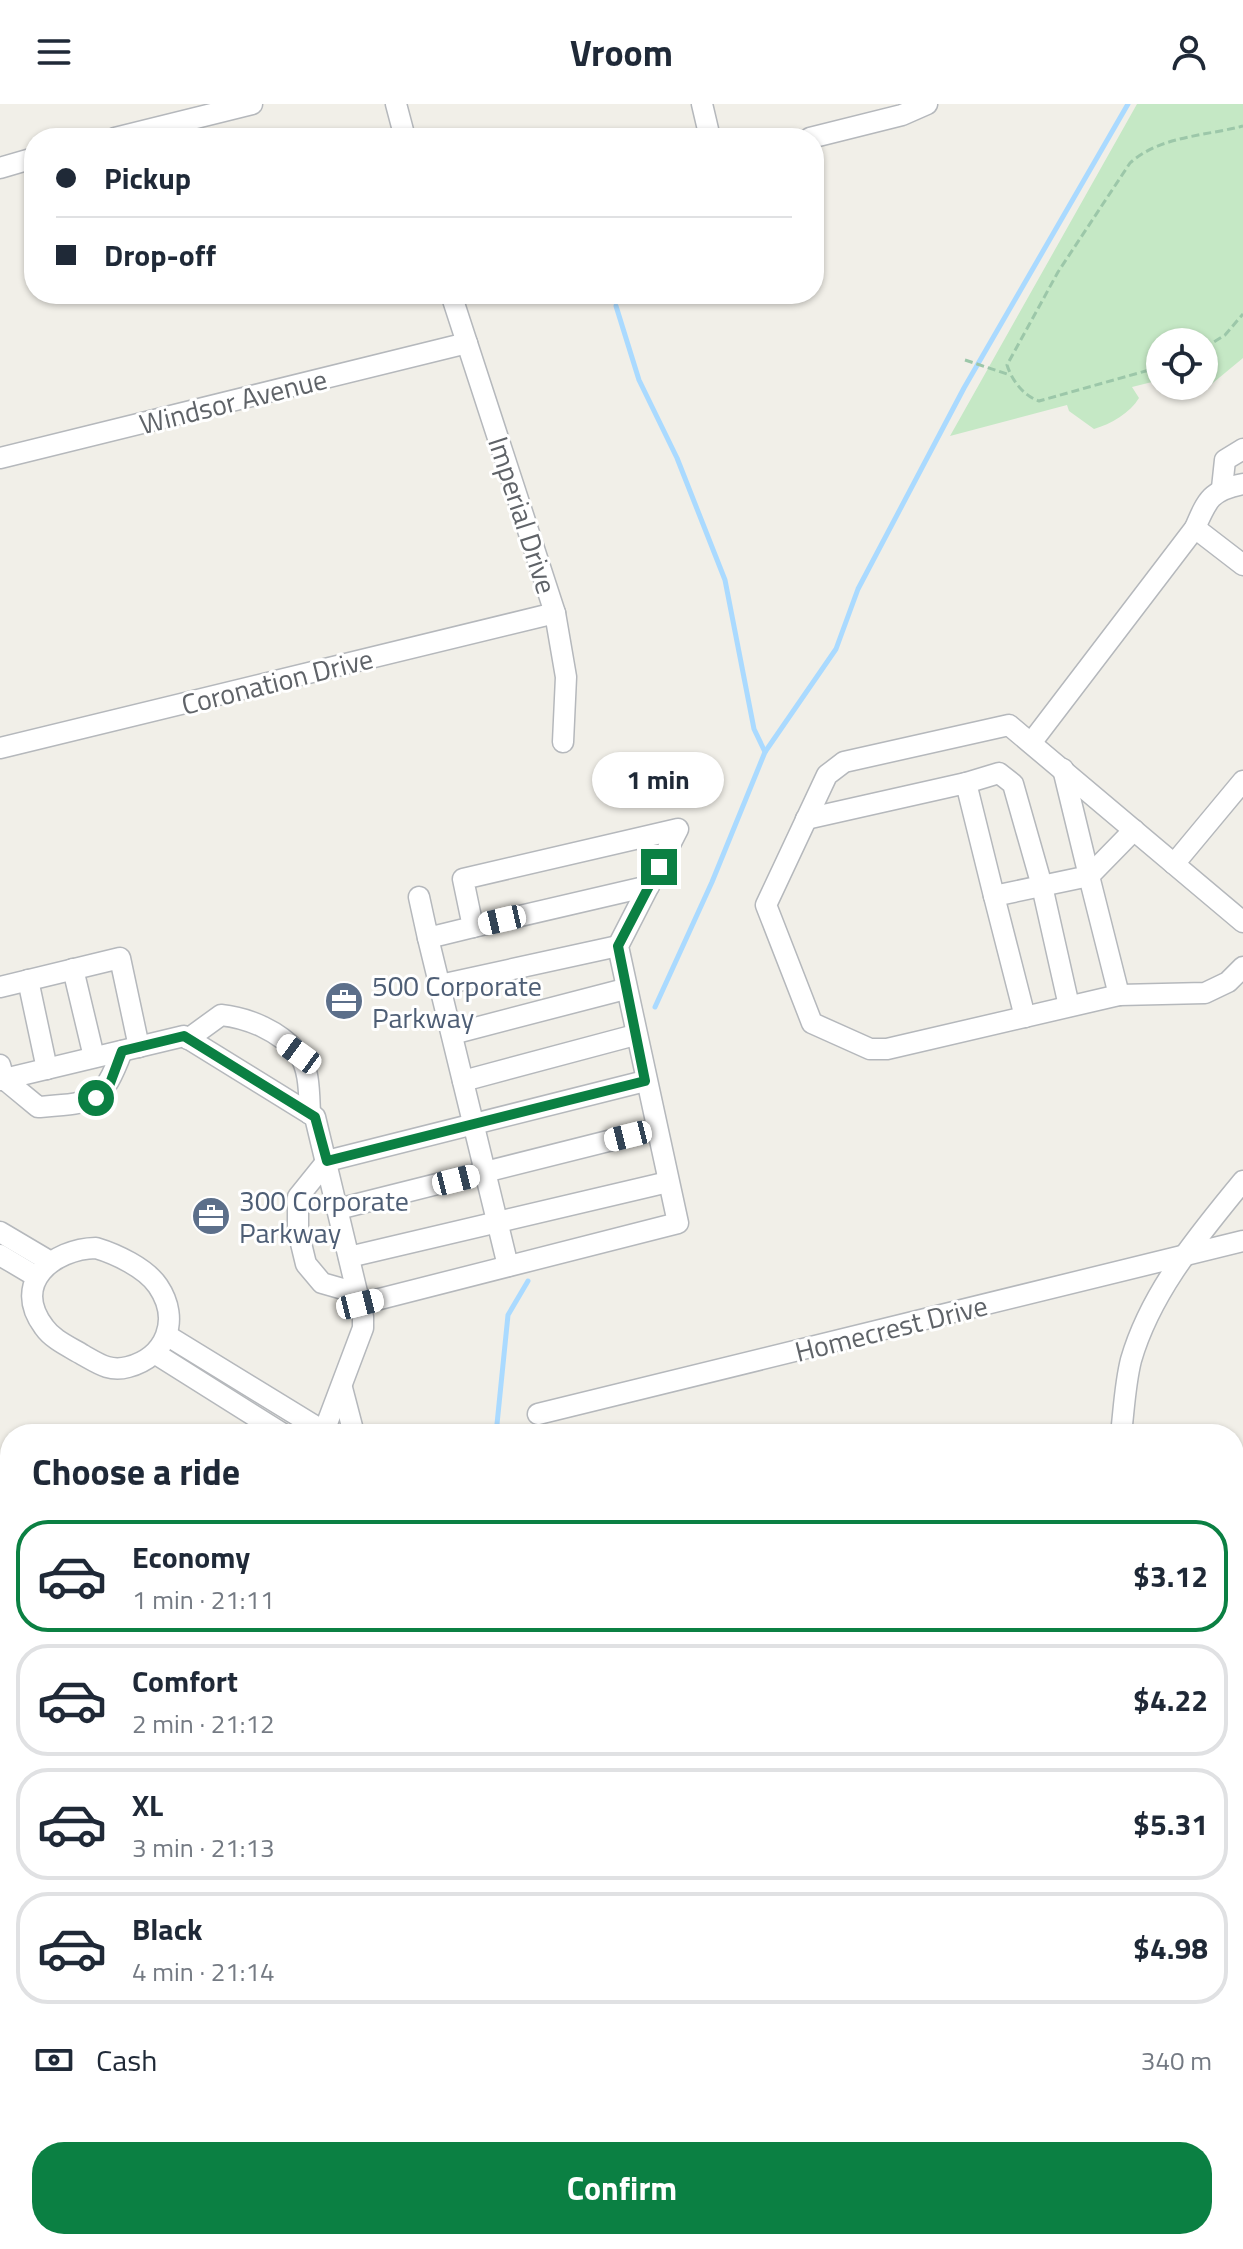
<!DOCTYPE html>
<meta charset="utf-8">
<style>
body{margin:0;font-family:"Titillium Web",sans-serif;background:#f2f2f3;color:#1f2937;height:100vh;display:flex;flex-direction:column;font-size:30px;white-space:nowrap}
*{box-sizing:border-box;margin:0}
p{font-size:26px;color:#747a83}
.icon{flex:none;width:44px;height:44px;fill:none;stroke:currentColor;stroke-width:2;stroke-linecap:round;stroke-linejoin:round}
.map{position:relative;flex:1;overflow:hidden}
.panel{position:absolute;left:0px;top:1320px;width:1244px;height:826px;display:flex;flex-direction:column;background:#fff;border-radius:32px 32px 0 0;box-shadow:0 2px 6px #0004}
.panel>*{flex:none}
.banner{position:absolute;left:24px;top:24px;width:800px;height:176px;border-radius:32px;box-shadow:0 2px 6px #0004;display:grid;align-content:center;height:176px;padding:0 32px;background:#fff}
.controls{position:absolute;left:1146px;top:224px;display:grid;gap:16px}
.controls a{display:grid;place-items:center;width:72px;height:72px;border-radius:50%;background:#fff;box-shadow:0 2px 6px #0004;font-size:40px}
.end{position:absolute;width:36px;height:36px;margin:-18px;border:10px solid #0b8043;background:#fff;box-shadow:0 0 0 4px #fff}
.from{border-radius:50%}
.bubble{position:absolute;height:56px;border-radius:28px;background:#fff;box-shadow:0 2px 6px #0004;font-size:26px;font-weight:700;line-height:56px;text-align:center}
.car{position:absolute;width:24px;height:48px;margin:-24px -12px;border-radius:10px;box-shadow:0 0 6px 2px #0007;background:linear-gradient(#fff 24%,#345 0 40%,#fff 0 76%,#345 0 86%,#fff 0)}
.banner b{display:flex;align-items:center;gap:28px;height:76px;font-size:30px}
.banner b+b{border-top:2px solid #e0e1e3}
.banner i{width:20px;height:20px;background:#1f2937}
ul{padding:0;list-style:none}
li{display:flex;align-items:center;gap:24px;height:112px;margin:0 16px 12px;padding:0 16px;border:4px solid #e0e1e3;border-radius:32px}
li div{flex:1}
li b{display:block;font-size:30px}
li em{font-style:normal;font-weight:700}
li.selected{border-color:#0b8043}
li>.icon{width:72px;height:72px;stroke-width:1.5}
h2{padding:0 32px;font-size:36px;line-height:96px}
.pay{display:flex;align-items:center;gap:20px;height:88px;padding:0 32px;font-size:30px}
.pay p{margin-inline-start:auto}
.action{display:flex;gap:16px;margin-top:auto;padding:16px 32px}
.action a{flex:1;height:92px;border-radius:32px;background:#0b8043;color:#fff;font-size:32px;font-weight:700;line-height:92px;text-align:center}
header{display:flex;justify-content:space-between;align-items:center;height:104px;padding:0 32px;background:#fff;font-size:36px;font-weight:700}
.map>svg:first-child{display:block}
</style>
<header><svg class="icon" aria-label="menu" viewBox="0 0 24 24"><path d="M4 6h16M4 12h16M4 18h16"/></svg>Vroom<svg class="icon" aria-label="person" viewBox="0 0 24 24"><circle cx="12" cy="8" r="4"/><path d="M4 21q1-7 8-7t8 7"/></svg></header>
<div class="map">
<svg width="1243" height="2145" viewBox="0 0 1243 2145">
<rect width="100%" height="100%" fill="#f1efe8"/>
<polygon fill="#fef7e0" points="1243,1567 1243,2145 1046,2145 1047,2136 1234,2136 1234,1569"/>
<g fill="#c5e8c5">
<path d="M1137 0H1243V254L1202 288 1191 282H1204V238H1160V276L1132 283 1139 294C1130 309 1111 320 1094 325L1069 307 1067 301 950 332Z"/>
<polygon points="0,1760 10,1770 10,1832 0,1835"/>
</g>
<g fill="none" stroke-linecap="round" stroke-linejoin="round">
<g stroke="#aadaff" stroke-width="5">
<polyline points="616,202 639,276 677,354 725,476 754,625 765,648"/>
<polyline points="655,903 712,778 765,648 836,545 858,485 964,284 1128,0"/>
<polyline points="496,1330 508,1211 528,1177"/>
</g>
<defs>
<g id="minor">
<polyline points="396,0 405,34"/>
<polyline points="702,0 710,34"/>
<polyline points="115,34 252,0"/>
<polyline points="810,34 902,11 927,0"/>
<polyline points="0,64 34,54"/>
<polyline points="451,190 555,509 566,573 563,638"/>
<polyline points="0,354 467,239"/>
<polyline points="1222,384 1225,356 1243,345"/>
<path d="M1195 424C1207 396 1211 386 1243 380"/>
<polyline points="1031,639 1195,424 1243,461"/>
<polyline points="0,644 555,509"/>
<polyline points="966,679 999,669 1013,680 1042,782 1069,902"/>
<polyline points="806,715 966,679 994,792"/>
<polyline points="1174,760 1243,677"/>
<polyline points="1243,818 1009,621 844,658 827,671 766,801 812,919 870,945 887,945 1119,891 1205,889 1228,878 1243,863"/>
<polyline points="473,823 649,782"/>
<polyline points="428,834 508,1162"/>
<polyline points="73,865 94,953"/>
<polyline points="28,876 47,965"/>
<polyline points="440,881 618,842"/>
<polyline points="0,883 120,854 139,943"/>
<polyline points="1119,891 1089,772 1134,726"/>
<polyline points="1025,913 994,792 1089,772 1063,665"/>
<polyline points="452,930 625,885"/>
<path d="M188 935 221 911C249 914 279 927 298 949 310 964 309 992 310 1010"/>
<path d="M0 961 4 975 38 1003C94 999 102 1000 122 947"/>
<polyline points="0,976 184,932 315,1013 363,1213 363,1224 323,1330"/>
<polyline points="463,977 635,931"/>
<polyline points="338,1105 656,1025"/>
<polyline points="0,1128 49,1157"/>
<path d="M96 1144C116 1150 146 1164 158 1182 181 1216 166 1253 128 1263 110 1268 99 1260 83 1251 70 1243 53 1236 44 1223 11 1179 53 1145 96 1144Z"/>
<polyline points="0,1151 37,1173"/>
<polyline points="349,1153 668,1078"/>
<polyline points="357,1189 322,1179 306,1160 298,1127 298,1093 327,1057 645,977"/>
<polyline points="360,1200 678,1119 618,842 678,725 463,775 473,823 428,834 419,793"/>
<polyline points="168,1232 328,1330"/>
<polyline points="156,1250 283,1330"/>
<polyline points="342,1284 354,1330"/>
<polyline points="538,1310 1243,1137"/>
<path d="M1121 1330C1124 1305 1125 1280 1131 1256 1151 1187 1199 1131 1243 1077"/>
<polyline points="1234,1367 1243,1365"/>
<polyline points="1234,1407 1243,1405"/>
<polyline points="0,1444 10,1443"/>
<polyline points="1243,1688 1243,1705"/>
<polyline points="1234,1843 1243,1840"/>
<polyline points="1234,1929 1243,1963"/>
</g>
<g id="major">
<polyline points="1234,1513 1243,1510"/>
<polyline points="0,1895 10,1891"/>
<polyline points="1007,2145 1009,2136"/>
</g>
<g id="highway">
<polyline points="0,1602 10,1612"/>
<polyline points="0,1682 10,1691"/>
<polyline points="562,2136 575,2145"/>
<polyline points="674,2136 688,2145"/>
</g>
</defs>
<use href="#minor" stroke="#b5b8bc" stroke-width="23"/>
<use href="#major" stroke="#f2c960" stroke-width="29"/>
<use href="#highway" stroke="#f9ab00" stroke-width="33"/>
<g stroke="#9cc7a9" stroke-width="3" stroke-dasharray="8 4" stroke-linecap="butt">
<polyline points="1204,244 1225,231 1243,210"/>
<polyline points="965,256 1010,271"/>
<path d="M1160 263 1039 297C1024 292 1012 277 1007 261L1058 168 1130 59C1160 32 1205 32 1243 22"/>
</g>
<use href="#minor" stroke="#fff" stroke-width="20"/>
<use href="#major" stroke="#fff2af" stroke-width="26"/>
<use href="#highway" stroke="#fde293" stroke-width="30"/>
</g>
<g fill="none" stroke-linecap="round" stroke-linejoin="round">
<polyline stroke="#0b8043" stroke-width="10" points="96,994 109,982 122,947 184,932 315,1013 327,1057 645,977 618,842 659,763"/>
</g>
<defs>
<symbol id="office-disc" viewBox="-11 -11 22 22"><circle r="9.5" fill="#5c6f8a" stroke="#fff"/><path d="M-6-3h4V-5.5h4V-3h4V5H-6ZM-1-4.5V-3h2v-1.5ZM-6 0V1H6V0Z" fill="#fff"/></symbol>
</defs>
<g fill-rule="evenodd">
<use href="#office-disc" x="322" y="875" width="44" height="44"/>
<use href="#office-disc" x="189" y="1090" width="44" height="44"/>
</g>
<g text-anchor="middle" dominant-baseline="central" stroke-width="6" stroke-linejoin="round" paint-order="stroke">
<g font-size="28" fill="#5f6368" stroke="#fff">
<text transform="translate(233 297) rotate(-14)">Windsor Avenue</text>
<text transform="translate(523 411) rotate(72)">Imperial Drive</text>
<text transform="translate(277 577) rotate(-14)">Coronation Drive</text>
<text transform="translate(891 1224) rotate(-14)">Homecrest Drive</text>
</g>
<g font-size="28" fill="#4e5e75" stroke="#fff" text-anchor="start">
<text x="372" y="881">500 Corporate<tspan x="372" dy="32">Parkway</tspan></text>
<text x="239" y="1096">300 Corporate<tspan x="239" dy="32">Parkway</tspan></text>
</g>
</g>
</svg>
<div class="controls">
<a><svg class="icon" aria-label="locate" viewBox="0 0 24 24"><circle cx="12" cy="12" r="6"/><path d="M12 2v4M12 18v4M2 12h4M18 12h4"/></svg></a>
</div>
<i class="end from" style="left:96px;top:994px"></i>
<i class="end" style="left:659px;top:763px"></i>
<div class="bubble" style="left:592px;top:648px;width:132px">1 min</div>
<i class="car" style="left:502px;top:816px;rotate:257deg"></i>
<i class="car" style="left:299px;top:950px;rotate:306deg"></i>
<i class="car" style="left:628px;top:1032px;rotate:256deg"></i>
<i class="car" style="left:456px;top:1076px;rotate:76deg"></i>
<i class="car" style="left:360px;top:1200px;rotate:76deg"></i>
<div class="banner">
<b><i class="from"></i>Pickup</b>
<b><i></i>Drop-off</b>
</div>
<section class="panel">
<h2>Choose a ride</h2>
<ul>
<li class="selected"><svg class="icon" aria-label="car" viewBox="0 0 24 24"><path d="M5 17H2v-5l4-1 3-4h7l3 4 3 1v5h-3M9 17h6M6 11h13"/><circle cx="7" cy="17" r="2"/><circle cx="17" cy="17" r="2"/></svg><div><b>Economy</b><p>1 min · 21:11</p></div><em>$3.12</em></li>
<li><svg class="icon" aria-label="car" viewBox="0 0 24 24"><path d="M5 17H2v-5l4-1 3-4h7l3 4 3 1v5h-3M9 17h6M6 11h13"/><circle cx="7" cy="17" r="2"/><circle cx="17" cy="17" r="2"/></svg><div><b>Comfort</b><p>2 min · 21:12</p></div><em>$4.22</em></li>
<li><svg class="icon" aria-label="car" viewBox="0 0 24 24"><path d="M5 17H2v-5l4-1 3-4h7l3 4 3 1v5h-3M9 17h6M6 11h13"/><circle cx="7" cy="17" r="2"/><circle cx="17" cy="17" r="2"/></svg><div><b>XL</b><p>3 min · 21:13</p></div><em>$5.31</em></li>
<li><svg class="icon" aria-label="car" viewBox="0 0 24 24"><path d="M5 17H2v-5l4-1 3-4h7l3 4 3 1v5h-3M9 17h6M6 11h13"/><circle cx="7" cy="17" r="2"/><circle cx="17" cy="17" r="2"/></svg><div><b>Black</b><p>4 min · 21:14</p></div><em>$4.98</em></li>
</ul>
<div class="pay"><svg class="icon" aria-label="cash" viewBox="0 0 24 24"><path d="M3 7h18v10H3z"/><circle cx="12" cy="12" r="2"/></svg>Cash<p>340 m</p></div>
<div class="action"><a>Confirm</a></div>
</section>
</div>
